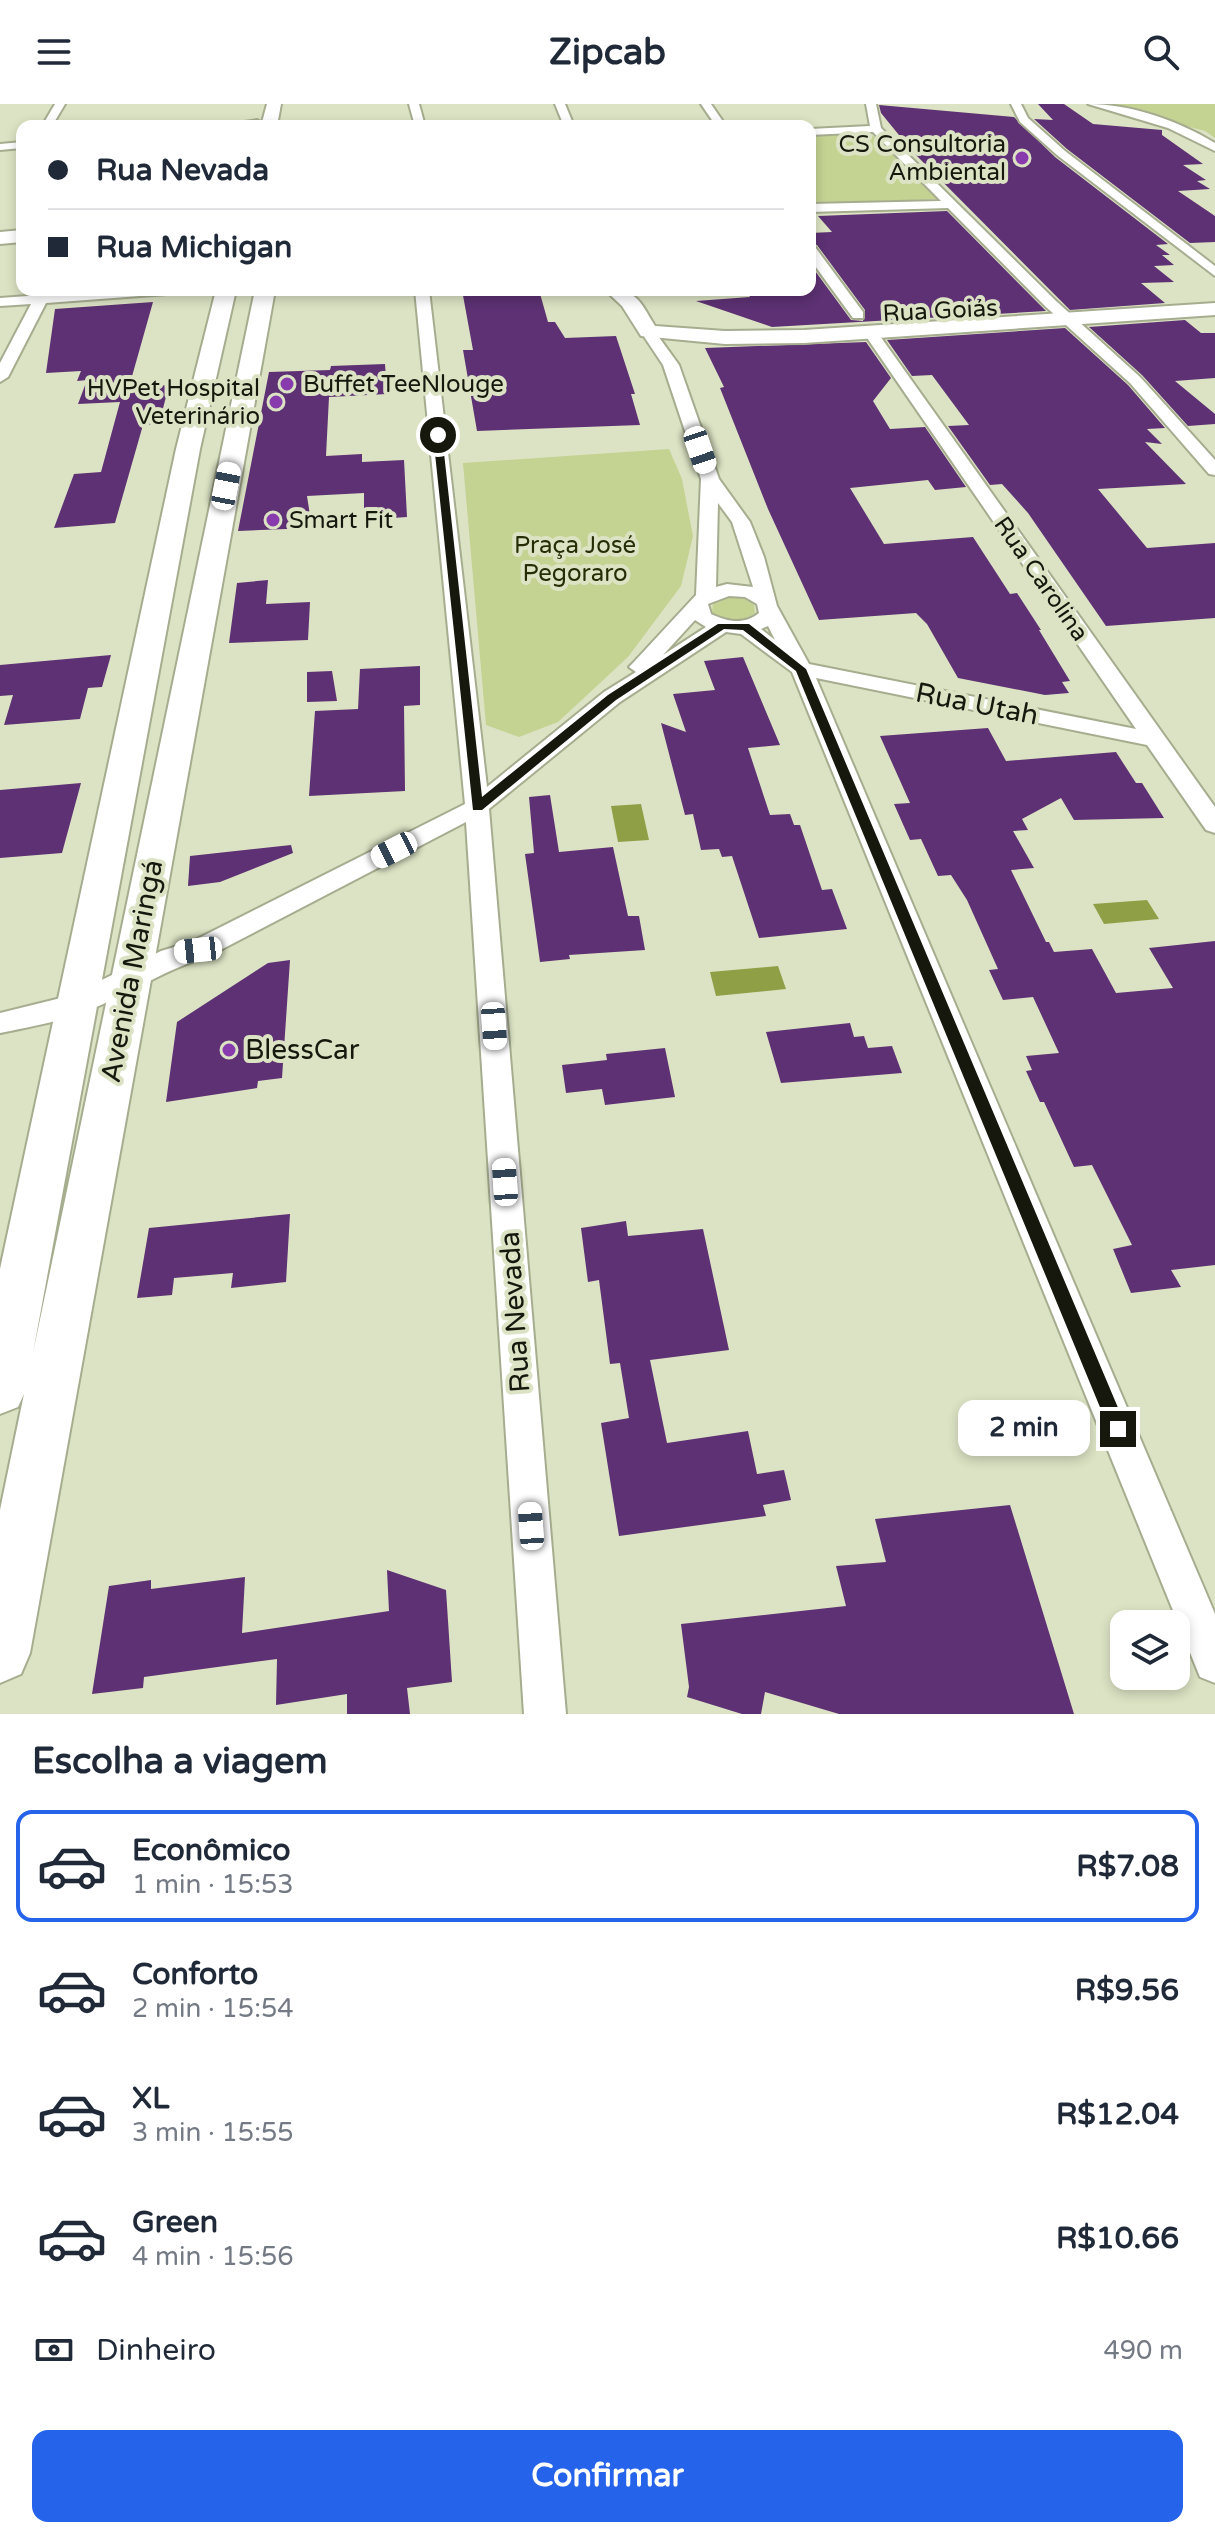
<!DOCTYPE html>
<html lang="pt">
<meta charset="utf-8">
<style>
body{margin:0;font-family:"Varela Round",sans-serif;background:#f6f6f7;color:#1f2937;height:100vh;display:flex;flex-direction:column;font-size:30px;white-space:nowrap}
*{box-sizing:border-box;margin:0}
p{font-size:26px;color:#747a83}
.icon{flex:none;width:44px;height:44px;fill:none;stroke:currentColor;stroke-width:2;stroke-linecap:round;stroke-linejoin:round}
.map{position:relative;height:1610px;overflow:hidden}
.details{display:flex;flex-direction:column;background:#fff;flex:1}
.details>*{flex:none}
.guide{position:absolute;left:16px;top:16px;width:800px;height:176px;border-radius:16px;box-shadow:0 4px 12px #0003;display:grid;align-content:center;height:176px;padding:0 32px;background:#fff}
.controls{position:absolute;left:1110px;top:1506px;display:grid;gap:16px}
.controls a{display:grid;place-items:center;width:80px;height:80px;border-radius:16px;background:#fff;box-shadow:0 4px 12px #0003;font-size:40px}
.end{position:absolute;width:36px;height:36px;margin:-18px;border:10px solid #16180d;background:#fff;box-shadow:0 0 0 4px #fff}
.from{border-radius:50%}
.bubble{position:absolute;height:56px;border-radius:16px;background:#fff;box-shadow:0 4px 12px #0003;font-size:26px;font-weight:700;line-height:56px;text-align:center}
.car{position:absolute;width:24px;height:48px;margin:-24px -12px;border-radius:10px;box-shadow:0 0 6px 2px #0007;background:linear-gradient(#fff 24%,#345 0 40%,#fff 0 76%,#345 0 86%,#fff 0)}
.guide b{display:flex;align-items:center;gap:28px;height:76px;font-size:30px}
.guide b+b{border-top:2px solid #e0e1e3}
.guide i{width:20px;height:20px;background:#1f2937}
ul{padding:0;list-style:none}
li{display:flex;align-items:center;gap:24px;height:112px;margin:0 16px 12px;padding:0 16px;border:4px solid transparent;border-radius:16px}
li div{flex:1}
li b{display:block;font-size:30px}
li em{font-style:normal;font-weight:700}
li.selected{border-color:#2563eb}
li>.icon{width:72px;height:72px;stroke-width:1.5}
h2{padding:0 32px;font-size:36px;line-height:96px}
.pay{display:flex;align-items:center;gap:20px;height:88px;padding:0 32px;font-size:30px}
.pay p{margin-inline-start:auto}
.action{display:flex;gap:16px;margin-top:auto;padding:16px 32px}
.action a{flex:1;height:92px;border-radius:16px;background:#2563eb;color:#fff;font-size:32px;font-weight:700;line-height:92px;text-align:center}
header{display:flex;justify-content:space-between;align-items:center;height:104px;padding:0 32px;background:#fff;font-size:36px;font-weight:700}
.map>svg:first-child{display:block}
</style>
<header><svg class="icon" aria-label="menu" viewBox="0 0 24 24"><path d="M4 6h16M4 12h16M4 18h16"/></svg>Zipcab<svg class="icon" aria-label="search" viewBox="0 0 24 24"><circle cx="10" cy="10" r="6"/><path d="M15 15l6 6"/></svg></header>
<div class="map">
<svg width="1215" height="1610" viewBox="0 0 1215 1610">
<rect width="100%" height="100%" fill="#dce3c4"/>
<g fill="#c4d292">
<polygon points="1105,0 1215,0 1215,34 1205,27"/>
<polygon points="862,30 881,34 937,91 936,95 810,101 810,32"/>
<polygon points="669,345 682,375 693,432 681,482 628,553 558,618 519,633 486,621 463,359"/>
<path d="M731 492 745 495 754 501 755 509C742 519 726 518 712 509L713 498Z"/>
</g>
<g fill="#8e9f46">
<polygon points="641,700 649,736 618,738 611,702"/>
<polygon points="1147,796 1159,815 1104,820 1093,800"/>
<polygon points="778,862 786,885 716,892 710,868"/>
</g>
<g fill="#5d3173">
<polygon points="1038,0 1064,0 1093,20 1162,26 1162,31 1203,60 1183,61 1206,76 1197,77 1210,85 1178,87 1215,112 1215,138 1190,139 1067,45 1034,15 1053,16"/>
<polygon points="879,1 1014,13 1055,53 1168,140 1156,141 1170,151 1162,151 1174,161 1154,162 1174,178 1141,179 1165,199 1070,206 912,47 881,9"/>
<polygon points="947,107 1046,207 772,223 696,197 750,193 746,186 810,186 810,160 851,216 863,217 865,206 817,141 810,139 810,129 832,128 818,112"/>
<polygon points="462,186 539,186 548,218 555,218 565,234 616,232 635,290 631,290 640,321 477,327 463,246 473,246"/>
<polygon points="153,198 129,283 169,281 159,320 143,321 115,419 54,424 74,370 101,368 120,298 78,300 87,276 77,277 81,267 46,269 55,205"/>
<polygon points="1185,216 1201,229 1215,229 1215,274 1175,277 1215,310 1215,320 1188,322 1142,271 1089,223"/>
<polygon points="1065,224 1128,281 1165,324 1147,325 1162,340 1145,338 1186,380 1098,385 1147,444 1215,439 1215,514 1106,522 1028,409 1002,380 990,381 948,322 969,321 932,271 912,272 887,236"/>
<polygon points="866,238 891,274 873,297 890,325 925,323 966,383 935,386 928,376 850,384 884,440 973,433 1010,490 1017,489 1041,526 1039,526 1070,577 1062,578 1069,589 1045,591 958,574 927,520 916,509 819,516 768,405 720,284 724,283 705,244"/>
<polygon points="385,260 387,290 329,293 326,352 362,350 362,358 404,356 407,413 364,416 364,389 307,392 312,424 238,427 269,268 330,266 331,262"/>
<polygon points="268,476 266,500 310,498 308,536 229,539 237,479"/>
<polygon points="111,551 102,583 88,584 80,615 4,621 13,591 0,592 0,561"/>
<polygon points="743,553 780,641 748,644 770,711 790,710 794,721 800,721 822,786 832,785 847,825 759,834 732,752 722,753 719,745 701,746 693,710 685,711 661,619 686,628 673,590 715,586 704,557"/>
<polygon points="420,562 420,601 404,602 405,687 309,692 315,607 358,605 360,565"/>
<polygon points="332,567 337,597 307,598 307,568"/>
<polygon points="988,624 1006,657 1116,648 1136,679 1142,679 1164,714 1074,716 1061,694 1022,715 1028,726 1013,727 1034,764 1011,766 1046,838 1049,838 1054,848 1092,845 1116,889 1173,884 1149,844 1215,837 1215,1161 1171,1166 1181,1183 1131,1189 1113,1145 1132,1141 1092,1061 1074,1063 1044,998 1040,998 1026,967 1032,966 1026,952 1059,949 1033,893 1003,896 989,866 998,865 967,796 951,771 938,772 921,735 910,736 894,700 910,699 880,632"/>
<polygon points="81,679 62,749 0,754 0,686"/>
<polygon points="550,691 559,748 613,743 628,812 639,812 645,846 569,851 570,855 540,858 525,750 534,749 529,693"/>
<polygon points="291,741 293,749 220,778 188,782 190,752"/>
<polygon points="290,856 282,974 258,977 257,984 166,998 177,918 268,859"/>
<polygon points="850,919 854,933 864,932 868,944 892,942 902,969 781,979 766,928"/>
<polygon points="665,944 675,993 605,1001 602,985 566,989 562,961 607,956 606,950"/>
<polygon points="290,1110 286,1178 231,1184 233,1169 174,1174 172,1191 137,1194 149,1124"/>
<polygon points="626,1117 628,1132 703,1125 729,1246 650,1256 667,1339 748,1327 757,1370 784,1366 791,1396 763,1401 766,1412 619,1432 601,1319 629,1314 620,1259 610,1260 599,1176 588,1178 581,1124"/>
<polygon points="1010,1401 1074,1610 839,1610 765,1588 761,1610 742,1610 687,1593 689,1583 681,1520 846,1502 836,1462 886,1458 875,1415"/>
<polygon points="387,1466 446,1486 452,1578 407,1584 410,1610 347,1610 347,1590 276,1601 277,1555 144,1573 143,1584 92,1590 109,1482 151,1476 151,1485 245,1473 242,1529 389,1507"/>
</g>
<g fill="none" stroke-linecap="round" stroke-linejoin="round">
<defs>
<g id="minor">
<polygon points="55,0 65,0 52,22 42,22"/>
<polygon points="409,0 419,0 425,22 415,22"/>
<polygon points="555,0 565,0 574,22 564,22"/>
<polygon points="701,0 711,0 726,22 716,22"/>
<polygon points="866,0 876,0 881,24 1056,197 1140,273 1215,356 1215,371 1209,370 1130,279 1046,203 948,104 810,108 810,100 941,97 873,28 810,31 810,25 870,22"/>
<polygon points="1011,0 1021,0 1028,14 1065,47 1215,162 1215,172 1057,51 1020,18"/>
<path d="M1088 0C1131 0 1179 17 1215 39V47L1168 24Z"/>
<polygon points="257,16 262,19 261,21 218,22"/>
<polygon points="22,38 22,44 0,46 0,40"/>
<polygon points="810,142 815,143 863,208 863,214 853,214 810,155"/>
<polygon points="110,186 174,186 167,190 46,199 8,273 0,278 0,259 31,200 0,202 0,194"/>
<path d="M415 186H429L487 683 604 588 636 568 629 563 633 559 696 491 701 375 663 261 641 228 648 224 653 225 679 261 719 375 750 418 764 453 777 502 809 560 1136 625 863 228 870 224 875 225 1215 703V729L1206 726 1147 641 816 574 1215 1510V1579L1200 1573 792 568 741 530 726 528 620 598 489 705 566 1610H524L466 718 207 853C169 864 137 885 101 901 69 916 34 922 0 929V909L69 892 161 847 191 838 465 700ZM718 399 732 418 753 483 727 480 716 483ZM729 492 745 493 757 500 759 509C744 521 728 518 711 510L708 500ZM695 516 706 523 663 551ZM768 522 775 536 761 525Z"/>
</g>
<g id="secondary">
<polygon points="267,0 281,0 277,22 261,22"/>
<polygon points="22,126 22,138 0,140 0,128"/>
<polygon points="216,186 236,186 200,345 33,1249 255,186 275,186 30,1549 21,1570 0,1579 0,1406 24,1290 18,1303 0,1310 0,1165 176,345"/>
<path d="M605 186C638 186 639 196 655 222L725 227 804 226 1215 199V211L804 239 725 240 641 232 622 202Z"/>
</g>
</defs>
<use href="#minor" stroke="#a6ad8f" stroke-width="4"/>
<use href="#secondary" stroke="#a6ad8f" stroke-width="4"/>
<use href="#minor" fill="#fff" fill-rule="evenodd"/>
<use href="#secondary" fill="#fff" fill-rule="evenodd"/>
</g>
<polygon fill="#16180d" points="438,329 442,331 482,693 608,591 718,520 749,520 806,565 1127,1325 1124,1331 1118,1333 1111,1331 1109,1325 796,567 743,526 724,525 616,596 482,706 473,706 433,331"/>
<g fill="#873bac" stroke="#dce3c4" stroke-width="3">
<circle cx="1022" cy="54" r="8"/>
<circle cx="287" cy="280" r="8"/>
<circle cx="276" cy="298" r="8"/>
<circle cx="273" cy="416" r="8"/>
<circle cx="229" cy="946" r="8"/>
</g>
<g text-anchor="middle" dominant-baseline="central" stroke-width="8" stroke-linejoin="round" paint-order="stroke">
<g font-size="24" fill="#16180d" stroke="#dce3c4" text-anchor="end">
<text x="1006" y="40">CS Consultoria<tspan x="1006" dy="28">Ambiental</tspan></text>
<text x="303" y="280" text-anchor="start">Buffet TeeNlouge</text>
<text x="260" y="284">HVPet Hospital<tspan x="260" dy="28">Veterinário</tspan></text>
<text x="289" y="416" text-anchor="start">Smart Fit</text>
</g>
<g font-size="24" fill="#16180d" stroke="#dce3c4">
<text transform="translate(940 207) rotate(-3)">Rua Goiás</text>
<text transform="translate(1041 475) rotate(55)">Rua Carolina</text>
</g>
<g font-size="24" fill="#262d06" stroke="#dce3c4">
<text x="575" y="441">Praça José<tspan x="575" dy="28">Pegoraro</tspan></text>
</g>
<g font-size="28" fill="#16180d" stroke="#dce3c4">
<text transform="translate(977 600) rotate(11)">Rua Utah</text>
<text transform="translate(132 867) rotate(-79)">Avenida Maringá</text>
<text transform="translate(515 1208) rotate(-94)">Rua Nevada</text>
</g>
<g font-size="28" fill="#16180d" stroke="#dce3c4" text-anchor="start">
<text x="245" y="946">BlessCar</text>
</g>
</g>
</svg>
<div class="controls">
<a><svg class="icon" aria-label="layers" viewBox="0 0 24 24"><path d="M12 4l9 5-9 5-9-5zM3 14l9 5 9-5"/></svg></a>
</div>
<i class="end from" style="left:438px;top:331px"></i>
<i class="end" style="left:1118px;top:1325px"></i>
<div class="bubble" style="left:958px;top:1296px;width:132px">2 min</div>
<i class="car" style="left:700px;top:346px;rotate:161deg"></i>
<i class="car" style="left:226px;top:382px;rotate:11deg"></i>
<i class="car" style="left:394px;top:746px;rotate:243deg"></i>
<i class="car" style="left:198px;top:846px;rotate:264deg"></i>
<i class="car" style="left:494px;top:922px;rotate:176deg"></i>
<i class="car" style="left:505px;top:1078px;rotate:356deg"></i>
<i class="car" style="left:531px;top:1422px;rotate:356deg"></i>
<div class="guide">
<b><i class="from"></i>Rua Nevada</b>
<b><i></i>Rua Michigan</b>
</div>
</div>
<section class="details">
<h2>Escolha a viagem</h2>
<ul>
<li class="selected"><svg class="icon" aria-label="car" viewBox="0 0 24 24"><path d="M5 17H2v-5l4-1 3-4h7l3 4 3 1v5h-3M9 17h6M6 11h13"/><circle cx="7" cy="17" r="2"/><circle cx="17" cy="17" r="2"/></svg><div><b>Econômico</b><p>1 min · 15:53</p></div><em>R$7.08</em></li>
<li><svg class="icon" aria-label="car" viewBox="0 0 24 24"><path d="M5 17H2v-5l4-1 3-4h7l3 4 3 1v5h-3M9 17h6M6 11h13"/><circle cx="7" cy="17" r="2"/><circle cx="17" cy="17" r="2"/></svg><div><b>Conforto</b><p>2 min · 15:54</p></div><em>R$9.56</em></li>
<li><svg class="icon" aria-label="car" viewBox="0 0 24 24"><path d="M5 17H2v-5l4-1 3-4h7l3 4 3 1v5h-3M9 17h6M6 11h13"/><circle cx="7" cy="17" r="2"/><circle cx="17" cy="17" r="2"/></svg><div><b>XL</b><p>3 min · 15:55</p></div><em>R$12.04</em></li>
<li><svg class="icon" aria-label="car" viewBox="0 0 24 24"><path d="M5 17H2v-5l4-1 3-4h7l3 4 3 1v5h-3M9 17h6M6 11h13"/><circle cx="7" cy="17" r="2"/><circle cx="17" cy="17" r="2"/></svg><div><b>Green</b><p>4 min · 15:56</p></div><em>R$10.66</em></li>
</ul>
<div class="pay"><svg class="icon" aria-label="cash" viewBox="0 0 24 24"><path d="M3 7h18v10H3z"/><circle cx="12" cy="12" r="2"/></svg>Dinheiro<p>490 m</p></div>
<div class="action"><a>Confirmar</a></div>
</section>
